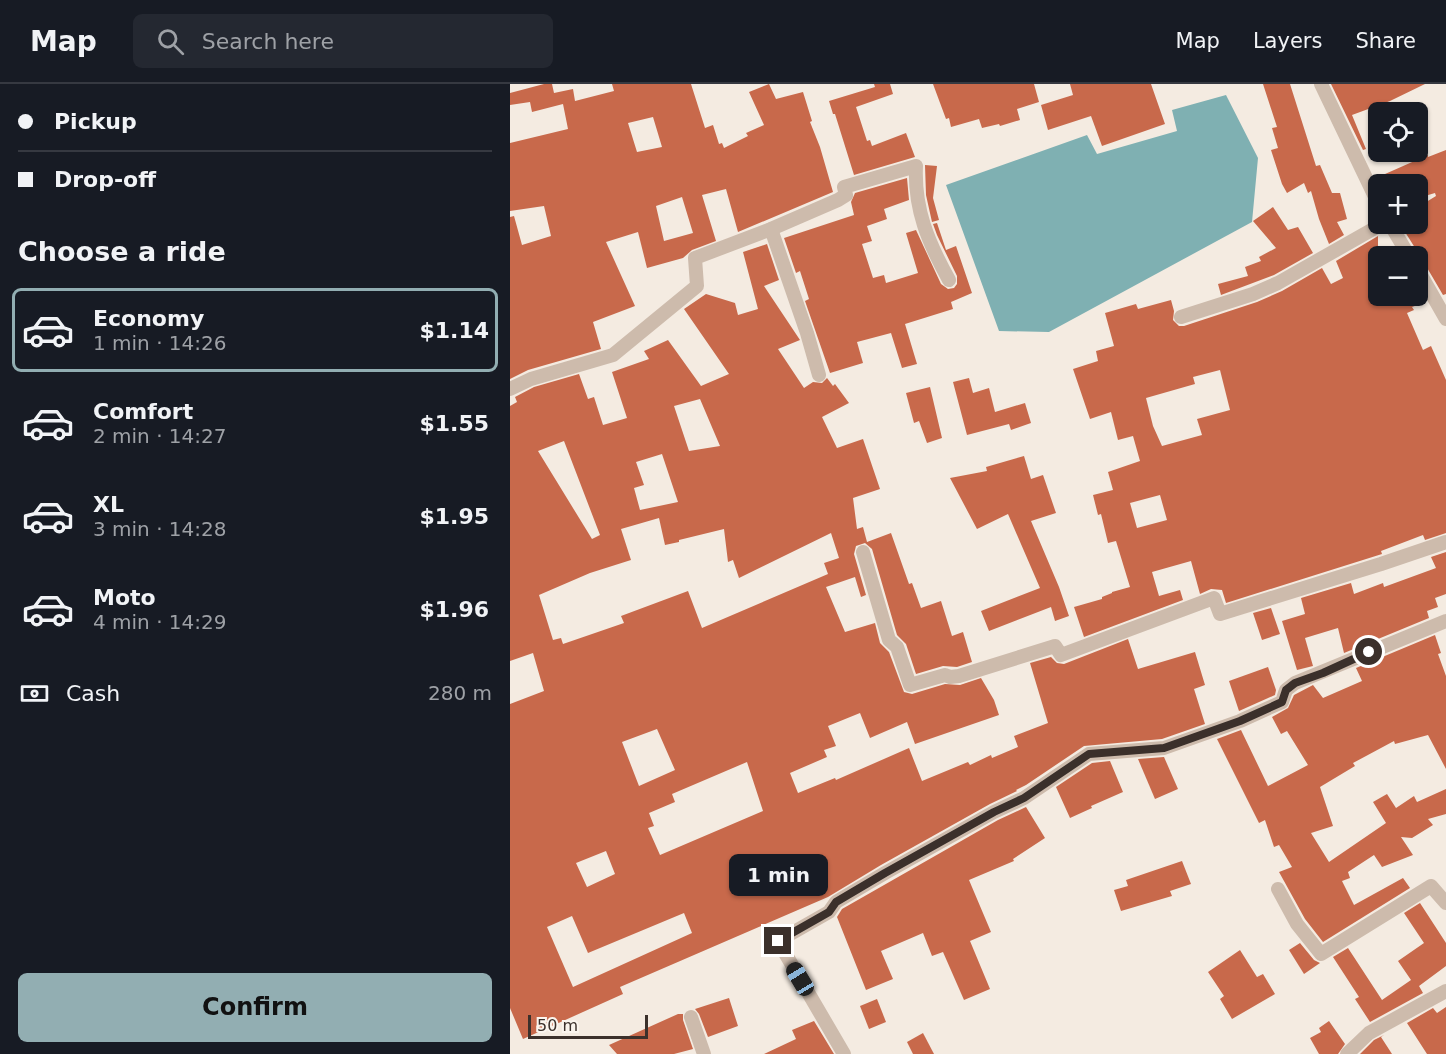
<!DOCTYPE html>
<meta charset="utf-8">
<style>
body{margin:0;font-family:"DejaVu Sans",sans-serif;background:#242831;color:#f1f3f6;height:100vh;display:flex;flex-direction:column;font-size:22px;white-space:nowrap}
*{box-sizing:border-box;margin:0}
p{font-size:20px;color:#9ea1a6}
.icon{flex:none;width:33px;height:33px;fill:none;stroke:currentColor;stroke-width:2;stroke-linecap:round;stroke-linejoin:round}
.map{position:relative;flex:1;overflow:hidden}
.sheet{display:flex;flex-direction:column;background:#171b24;width:510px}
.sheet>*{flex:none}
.banner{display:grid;align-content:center;height:132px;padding:0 18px;background:#171b24}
.fabs{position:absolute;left:858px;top:18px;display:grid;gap:12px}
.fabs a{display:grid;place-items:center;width:60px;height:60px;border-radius:9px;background:#171b24;box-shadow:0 2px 4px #0004;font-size:30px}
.scale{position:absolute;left:18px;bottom:15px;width:120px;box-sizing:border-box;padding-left:6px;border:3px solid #3b302b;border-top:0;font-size:16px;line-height:21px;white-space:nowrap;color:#3b302b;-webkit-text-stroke:4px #fbf5ee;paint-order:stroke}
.end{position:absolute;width:27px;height:27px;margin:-14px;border:8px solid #3b302b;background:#fff;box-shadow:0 0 0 3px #fff}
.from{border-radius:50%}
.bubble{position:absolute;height:42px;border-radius:9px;background:#171b24;box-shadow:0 2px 4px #0004;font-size:20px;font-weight:600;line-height:42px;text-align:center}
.car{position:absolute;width:18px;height:36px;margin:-18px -9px;border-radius:8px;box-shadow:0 0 4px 2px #0007;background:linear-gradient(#222 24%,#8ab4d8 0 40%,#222 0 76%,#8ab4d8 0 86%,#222 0)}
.banner b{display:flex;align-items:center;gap:21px;height:57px;font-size:22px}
.banner b+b{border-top:2px solid #363941}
.banner i{width:15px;height:15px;background:#f1f3f6}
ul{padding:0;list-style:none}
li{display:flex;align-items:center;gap:18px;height:84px;margin:0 12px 9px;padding:0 6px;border:3px solid transparent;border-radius:9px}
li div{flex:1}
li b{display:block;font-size:22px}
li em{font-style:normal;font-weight:600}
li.current{border-color:#92aeb2}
li>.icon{width:54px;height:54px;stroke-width:1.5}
h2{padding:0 18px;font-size:27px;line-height:72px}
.pay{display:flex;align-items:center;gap:15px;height:66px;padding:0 18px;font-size:22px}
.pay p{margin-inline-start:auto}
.action{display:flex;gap:12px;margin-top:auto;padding:12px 18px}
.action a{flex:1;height:69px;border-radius:9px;background:#92aeb2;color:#111;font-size:24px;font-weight:600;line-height:69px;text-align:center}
header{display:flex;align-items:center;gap:36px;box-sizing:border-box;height:84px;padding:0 30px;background:#171b24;border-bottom:2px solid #363941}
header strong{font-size:28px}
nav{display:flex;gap:33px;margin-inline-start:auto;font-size:21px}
.search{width:420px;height:54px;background:#242831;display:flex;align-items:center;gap:15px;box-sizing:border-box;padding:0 21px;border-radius:9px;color:#9ea1a6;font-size:22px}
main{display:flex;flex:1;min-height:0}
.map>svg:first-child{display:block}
</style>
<header>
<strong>Map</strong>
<div class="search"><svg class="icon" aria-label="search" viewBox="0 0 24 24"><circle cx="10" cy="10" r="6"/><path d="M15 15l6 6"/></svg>Search here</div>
<nav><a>Map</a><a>Layers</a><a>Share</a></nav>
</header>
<main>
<section class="sheet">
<div class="banner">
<b><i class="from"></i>Pickup</b>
<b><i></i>Drop-off</b>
</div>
<h2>Choose a ride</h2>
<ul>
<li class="current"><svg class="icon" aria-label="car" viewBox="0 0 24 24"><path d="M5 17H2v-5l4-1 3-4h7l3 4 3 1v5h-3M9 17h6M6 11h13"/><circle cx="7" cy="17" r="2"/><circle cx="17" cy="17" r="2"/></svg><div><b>Economy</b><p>1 min · 14:26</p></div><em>$1.14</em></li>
<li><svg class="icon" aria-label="car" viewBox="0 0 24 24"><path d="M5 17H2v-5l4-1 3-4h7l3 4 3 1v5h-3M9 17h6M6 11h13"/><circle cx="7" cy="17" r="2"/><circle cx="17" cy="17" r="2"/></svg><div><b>Comfort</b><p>2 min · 14:27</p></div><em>$1.55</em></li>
<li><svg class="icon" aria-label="car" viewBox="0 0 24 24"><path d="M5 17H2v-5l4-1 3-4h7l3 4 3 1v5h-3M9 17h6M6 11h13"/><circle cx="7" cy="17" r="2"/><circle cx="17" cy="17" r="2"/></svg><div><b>XL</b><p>3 min · 14:28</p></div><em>$1.95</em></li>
<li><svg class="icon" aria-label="car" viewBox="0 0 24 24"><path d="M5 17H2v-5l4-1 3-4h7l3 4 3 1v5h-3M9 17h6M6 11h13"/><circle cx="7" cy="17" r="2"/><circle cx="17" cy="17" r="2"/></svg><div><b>Moto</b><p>4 min · 14:29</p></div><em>$1.96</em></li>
</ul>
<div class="pay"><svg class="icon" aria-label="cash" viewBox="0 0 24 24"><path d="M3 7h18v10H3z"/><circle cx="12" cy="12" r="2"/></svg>Cash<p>280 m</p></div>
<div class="action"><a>Confirm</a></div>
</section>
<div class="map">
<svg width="936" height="970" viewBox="0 0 936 970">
<rect width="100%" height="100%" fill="#f4ebe1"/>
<polygon fill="#7fb0b2" points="716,11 748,74 742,138 539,248 489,247 436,101 577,51 587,70 667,47 662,26"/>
<g fill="#c8694b" fill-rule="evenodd">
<path d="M34 0H42L44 9 63 5 65 17 104 7 102 0H181L195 44 203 41 209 60 212 59 214 64 238 52 236 49 254 41 239 8 259 0 266 15 293 8 302 37 300 38 310 63 323 108 228 148 216 105 192 111 206 157 182 166 173 174 137 184 128 148 96 158 125 222 83 238 91 265 18 286 0 295V133L4 132 12 161 41 152 34 122 0 127V59L58 45 53 20 22 28 20 18 0 21V9ZM143 33 152 63 127 68 118 39ZM172 113 183 149 154 157 146 122Z"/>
<polygon points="364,0 380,0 383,10 346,23 357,57 360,56 362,62 396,49 405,73 344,91 325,30 323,30 319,17 365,3"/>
<polygon points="423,0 524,0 529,18 507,25 510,36 490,42 489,40 472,44 469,35 441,43 439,34 436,35"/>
<polygon points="560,0 641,0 655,40 592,62 581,32 538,46 531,21 563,11"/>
<polygon points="753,0 780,0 806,82 810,81 822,109 830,109 837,135 827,138 834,151 819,160 809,135 801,107 798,109 794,99 777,109 772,100 761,66 768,64 762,44 767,43"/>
<polygon points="821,0 915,0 880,17 842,31 856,65 853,66"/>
<polygon points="936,66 936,210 933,211 916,182 908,177 907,167 890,140 915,140 908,123 926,112 925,109 908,114 908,100 869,100 866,94 918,71 918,73"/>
<polygon points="415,81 427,82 423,114 429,136 422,138 416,111"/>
<polygon points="397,94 399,116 374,125 377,135 357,142 362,157 352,160 363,194 374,191 376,199 408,189 396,149 406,146 431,200 438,205 444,204 447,200 447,192 427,151 423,140 427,139 436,166 446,162 462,209 441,218 443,225 395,240 407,280 392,284 381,249 347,258 353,279 320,289 295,217 299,215 290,187 286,189 274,154 344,131 341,118 345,109"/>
<polygon points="763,123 778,146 788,143 803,169 764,191 711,211 708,200 738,192 735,183 751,177 749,173 766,164 743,137"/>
<path d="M868 152V220L889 212H908V203L916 218 902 223 904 226 897 229 913 266 921 262 936 296V449L915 456 913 451 871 467 872 470 716 519 712 506 701 505 690 510 681 477 642 488 649 512 670 506 673 516 574 553 564 523 592 515V513L602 509V508L620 503 606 457 598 459 591 430 588 431 583 411 603 406 598 388 630 377 623 352 608 356 601 328 580 335 563 285 588 277 586 267 604 262 595 229 626 220 628 225 661 216 664 227 663 236 669 242H674L747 218 772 207 812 184 821 200 833 194 826 177ZM710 286 720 326 687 335 692 351 652 362 643 342 636 314 685 300 683 293ZM650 411 657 436 627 444 620 419Z"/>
<path d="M257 160 269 196 254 202 290 256 268 265 294 304 303 298 312 299 317 294 323 302 325 300 339 319 312 333 327 364 353 355 370 405 343 414 347 445 353 443 357 458 381 449 399 500 402 499 411 524 431 517 442 552 453 548 462 578 447 583 433 582 406 590 396 560 387 551 362 465 355 459 346 462 344 470 356 511 351 513 345 493 316 503 335 548 365 539 370 559 379 568 394 608 402 610 435 600 450 601 471 594 484 616 489 631 405 660 397 638 360 654 350 629 318 642 326 662 314 666 317 673 280 689 288 709 325 694 326 696 399 664 412 697 458 678 460 681 481 671 482 674 508 663 504 652 538 639 520 579 541 573 547 579 554 580 618 555 628 585 685 568 695 601 684 605 695 640 652 655 574 662 516 701 506 706 507 707 480 720 371 781 318 813 110 903 113 910 13 955 0 924V620L34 607 23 569 0 577V322L7 318 5 313 24 303 69 290 78 315 84 313 93 341 117 334 102 288 139 275 134 267 158 256 191 302 219 290 174 225 196 210 225 219 228 231 248 225 233 168ZM190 315 210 362 179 367 164 322ZM54 357 90 451 82 455 28 367ZM152 370 168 418 130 426 124 404 134 401 126 378ZM149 434 155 461 169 458V456L214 445 218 478 223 476 229 494 321 449 329 474 314 479 318 490 192 544 178 507 111 532 114 539 53 560 51 554 43 556 29 511 80 489 121 476 111 445ZM147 645 165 686 129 702 112 658ZM237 678 253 727 150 771 138 744 144 742 139 729 165 718 162 710ZM96 767 105 790 77 803 66 779ZM174 829 182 849 63 903 37 843 62 832 78 869Z"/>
<polygon points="459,294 463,309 479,304 485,328 515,319 521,339 501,346 499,340 457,351 443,298"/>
<polygon points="420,303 432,354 417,359 409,337 404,339 396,309"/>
<polygon points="514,372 521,395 533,391 546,429 521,437 549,503 559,532 545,537 541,523 479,547 471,527 530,504 498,430 467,445 440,394 477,387 476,383"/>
<polygon points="936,468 936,510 925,514 928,523 917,527 919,534 834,569 828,544 795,554 803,582 787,586 772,537 795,530 791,514 841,499 844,510 873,499 874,503 926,484 921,473"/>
<polygon points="761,524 770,550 752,556 743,529"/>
<polygon points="925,551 931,569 928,570 936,592 936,685 918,651 885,660 884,657 843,679 845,682 810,703 823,742 801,749 819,778 876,739 863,718 877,710 886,724 904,712 907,718 936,705 936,730 918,735 923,741 902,754 891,753 903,771 872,783 864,771 838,788 840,794 832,797 844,821 893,794 900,804 813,858 795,835 769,788 782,783 769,761 764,763 755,736 749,739 707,655 731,646 758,702 798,681 777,647 771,650 762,633 778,624 784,611 803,601 813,614 852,597 846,584"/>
<polygon points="758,583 766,606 765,611 729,627 719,597"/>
<polygon points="654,673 668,705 645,715 628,675"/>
<polygon points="600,677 613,708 581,722 582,724 560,734 546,703 582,679"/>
<polygon points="516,723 535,754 503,775 504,777 459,796 481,848 460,857 480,905 454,916 433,868 422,872 413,849 371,867 383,895 356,906 327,833 332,825 488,736"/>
<polygon points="672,777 681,800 660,807 662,812 611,827 604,806 618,802 616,796"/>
<polygon points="910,819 936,859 936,882 909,902 913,909 860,938 845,915 849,913 823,873 838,864 872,916 901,896 888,877 914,859 894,829"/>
<polygon points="790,859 804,876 810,879 794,890 779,866"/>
<polygon points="730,866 747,893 753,890 765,910 722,935 710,915 714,912 698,888"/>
<polygon points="219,914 228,942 198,953 189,930 185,925"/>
<polygon points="367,915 376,938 359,945 350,922"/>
<polygon points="936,923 936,970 917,970 897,939 923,924 927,929"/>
<polygon points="168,930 173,930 173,936 183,965 164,970 107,970 99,961"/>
<polygon points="304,937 324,970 254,970 286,955 282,946"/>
<polygon points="819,937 835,960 828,970 809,970 800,954 811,948 809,944"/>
<polygon points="413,949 424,970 403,970 397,958"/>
<polygon points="874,951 871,953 882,970 850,970 864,956"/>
</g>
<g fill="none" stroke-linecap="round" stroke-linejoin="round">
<g stroke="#cdbbac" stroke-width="14">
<polyline points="811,0 868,119"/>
<polyline points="880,140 899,172"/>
<polyline points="261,145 297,249 309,291"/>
<polyline points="908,186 936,235"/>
<polyline points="671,233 743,210 768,199 872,140"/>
<path d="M0 305 21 295 103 271 187 202 185 174 261 145 328 116 336 111 334 103 406 82C404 125 418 158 439 196"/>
<polyline points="353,468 379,556 387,563 400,601 435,591 440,593 449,592 545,562 551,571 704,514 710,530 871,480 936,458"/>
<polyline points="768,805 787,840 811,870 921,802 936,819"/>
<polyline points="181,933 194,970"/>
<polyline points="334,970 268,857 319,828 326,818 375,789 484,728 514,714 579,670 654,664 730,637 772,618 776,606 785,599 936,537"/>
<polyline points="837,970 859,949 936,907"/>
</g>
</g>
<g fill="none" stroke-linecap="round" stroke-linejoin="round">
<polyline stroke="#3b302b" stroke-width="8" points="268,857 319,828 326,818 375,789 484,728 514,714 579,670 654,664 730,637 772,618 776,606 785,599 813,589 859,568"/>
</g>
</svg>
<div class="fabs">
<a><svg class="icon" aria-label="locate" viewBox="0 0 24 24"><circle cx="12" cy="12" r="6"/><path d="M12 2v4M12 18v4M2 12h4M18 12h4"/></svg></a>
<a>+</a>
<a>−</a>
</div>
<div class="scale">50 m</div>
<i class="end from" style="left:859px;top:568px"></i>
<i class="end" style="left:268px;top:857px"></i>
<div class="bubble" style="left:219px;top:770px;width:99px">1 min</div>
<i class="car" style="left:290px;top:895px;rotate:329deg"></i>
</div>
</main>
